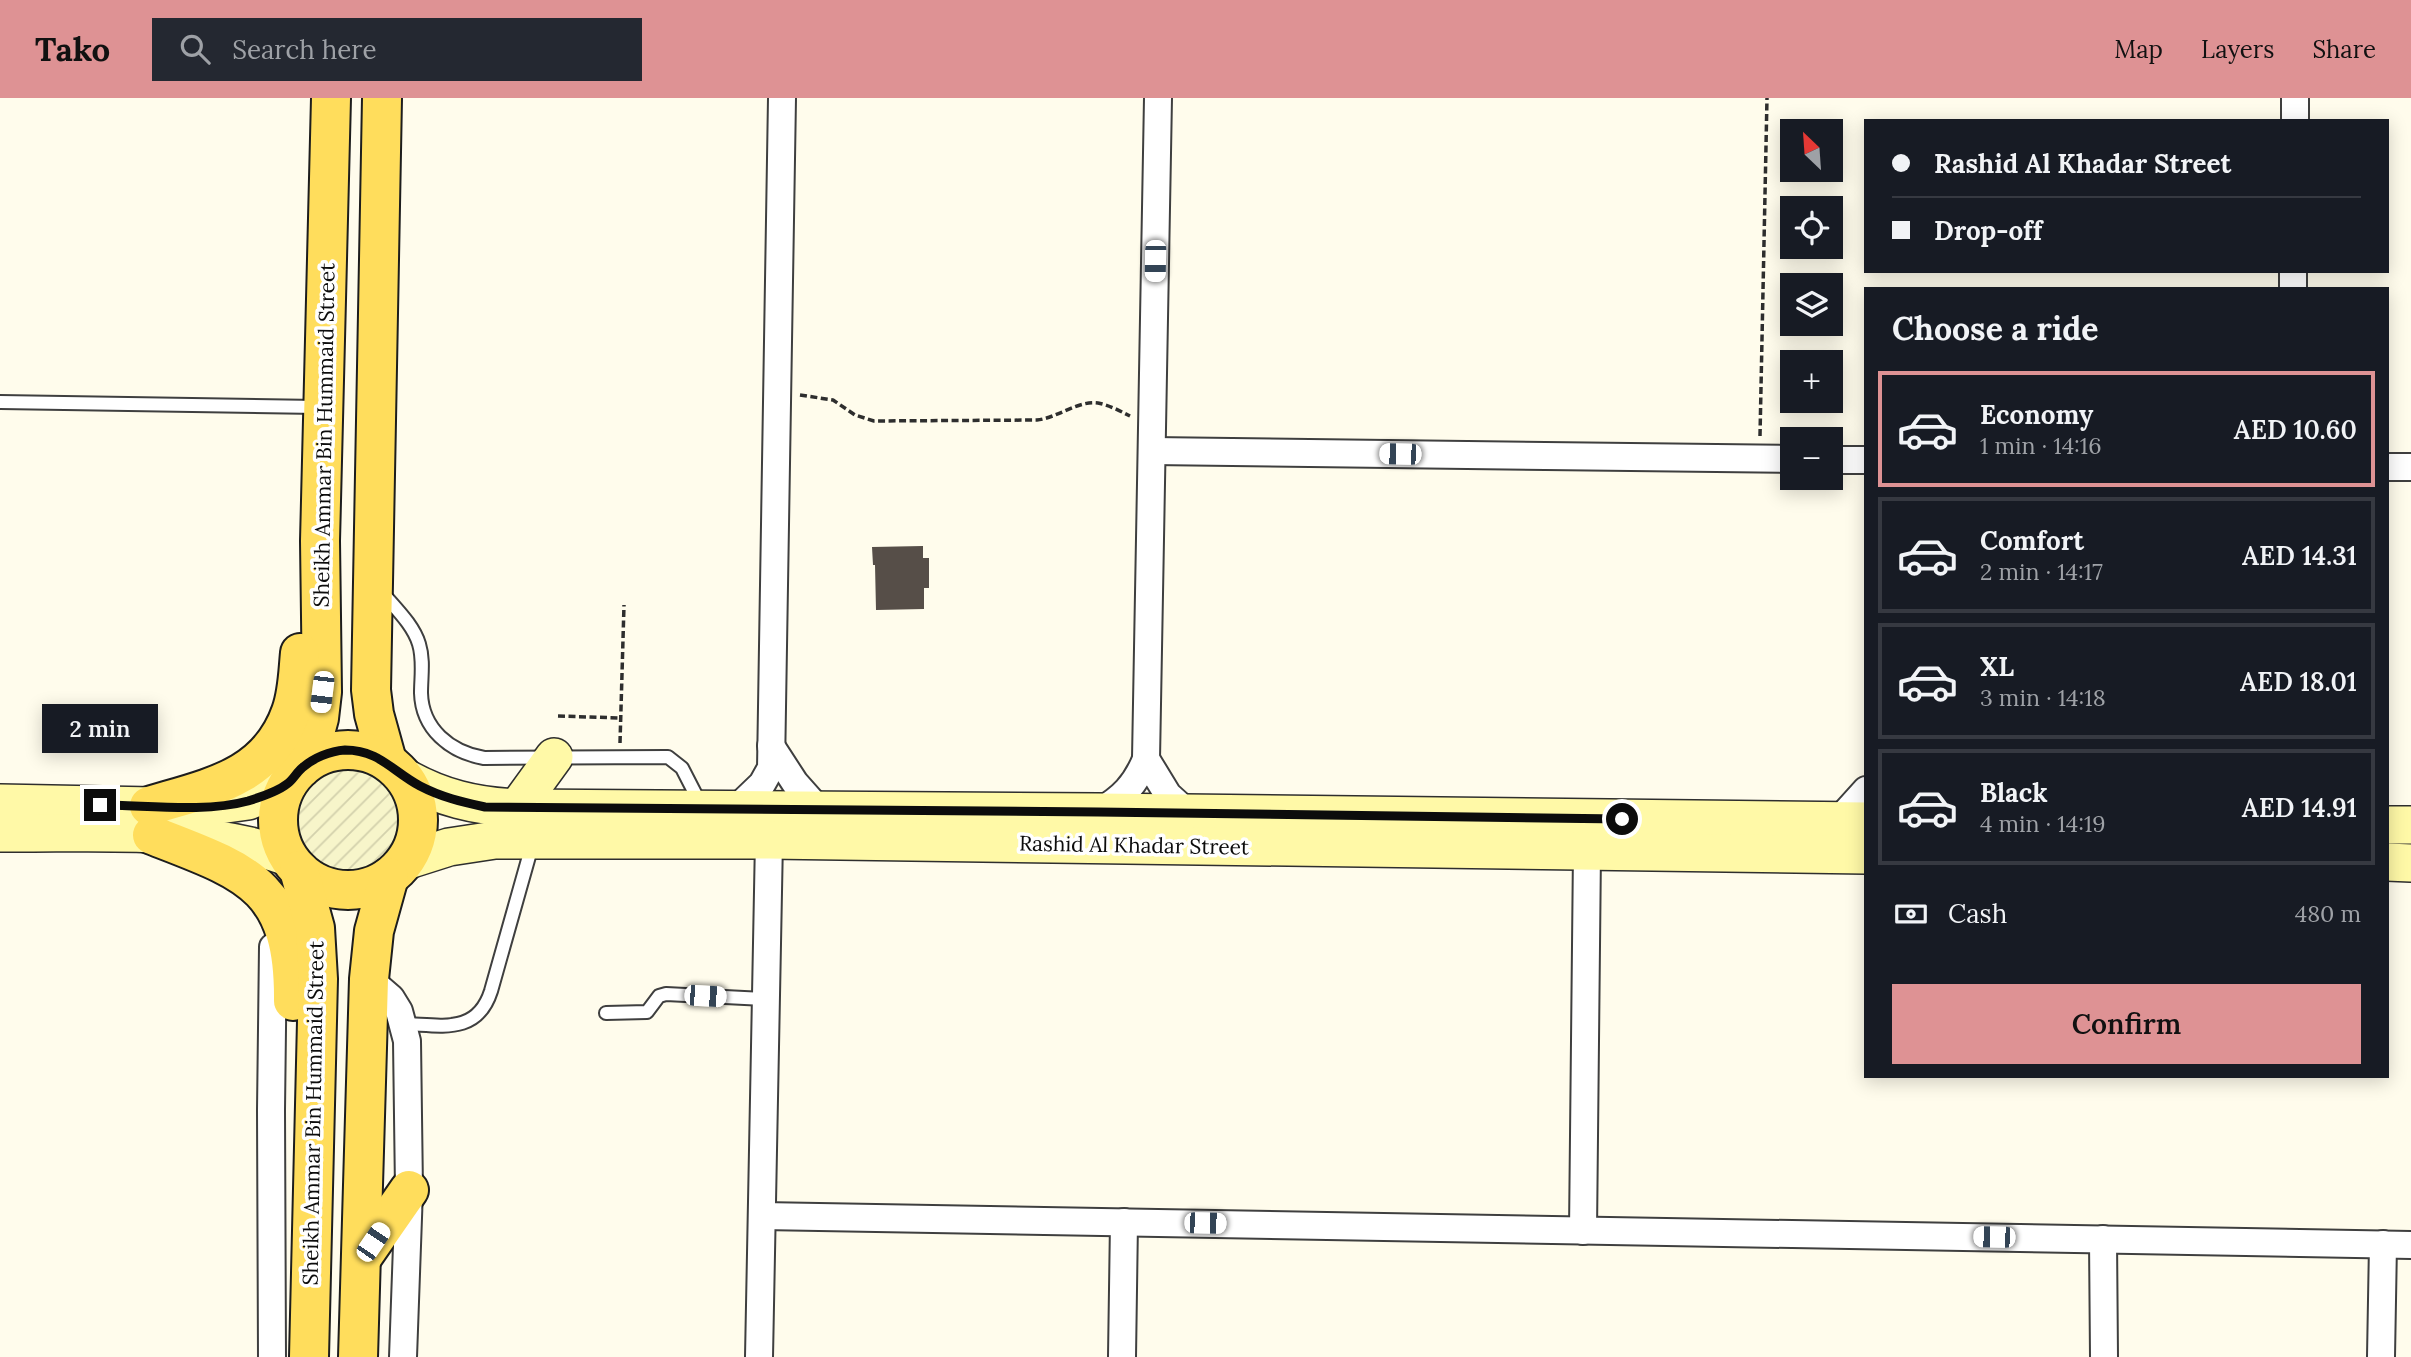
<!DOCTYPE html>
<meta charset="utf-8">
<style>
body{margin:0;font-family:Lora,serif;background:#242831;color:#f1f3f6;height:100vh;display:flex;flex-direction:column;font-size:26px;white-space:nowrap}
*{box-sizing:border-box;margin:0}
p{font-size:23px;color:#9ea1a6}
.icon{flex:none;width:38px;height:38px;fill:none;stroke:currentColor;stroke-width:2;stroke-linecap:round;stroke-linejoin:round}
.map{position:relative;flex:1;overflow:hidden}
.panel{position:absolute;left:1864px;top:189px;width:525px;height:791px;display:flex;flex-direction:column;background:#171b24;border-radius:0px;box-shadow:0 4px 18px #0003}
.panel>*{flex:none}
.hud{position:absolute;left:1864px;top:21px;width:525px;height:154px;border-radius:0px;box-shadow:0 4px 18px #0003;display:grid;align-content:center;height:154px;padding:0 28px;background:#171b24}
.needle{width:46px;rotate:335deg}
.buttons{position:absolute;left:1780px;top:21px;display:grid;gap:14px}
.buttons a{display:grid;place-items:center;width:63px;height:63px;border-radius:0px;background:#171b24;box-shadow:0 4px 18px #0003;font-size:35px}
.end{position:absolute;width:32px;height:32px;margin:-16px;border:9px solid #0c0c0c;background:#fff;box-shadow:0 0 0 4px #fff}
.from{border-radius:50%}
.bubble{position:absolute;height:49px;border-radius:0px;background:#171b24;box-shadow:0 4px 18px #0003;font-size:23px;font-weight:600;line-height:49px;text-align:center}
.car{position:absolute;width:21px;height:42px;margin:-21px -10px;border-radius:9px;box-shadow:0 0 5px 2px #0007;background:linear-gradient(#fff 24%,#345 0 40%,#fff 0 76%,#345 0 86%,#fff 0)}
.hud b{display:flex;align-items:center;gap:24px;height:66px;font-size:26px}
.hud b+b{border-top:2px solid #363941}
.hud i{width:18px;height:18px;background:#f1f3f6}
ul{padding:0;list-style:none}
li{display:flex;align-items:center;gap:21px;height:116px;margin:0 14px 10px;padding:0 14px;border:4px solid #363941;border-radius:0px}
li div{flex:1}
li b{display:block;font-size:26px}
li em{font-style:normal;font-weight:600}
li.on{border-color:#de9294}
li>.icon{width:63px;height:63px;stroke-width:1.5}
h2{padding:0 28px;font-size:32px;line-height:84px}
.pay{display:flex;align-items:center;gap:18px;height:77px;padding:0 28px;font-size:26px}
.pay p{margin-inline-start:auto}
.action{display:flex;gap:14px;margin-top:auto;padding:14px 28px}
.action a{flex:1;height:80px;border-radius:0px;background:#de9294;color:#111;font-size:28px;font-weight:600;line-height:80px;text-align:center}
header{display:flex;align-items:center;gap:42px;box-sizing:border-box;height:98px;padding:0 35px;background:#de9294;color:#111}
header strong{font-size:33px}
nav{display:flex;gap:38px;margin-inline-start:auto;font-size:24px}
.search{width:490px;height:63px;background:#242831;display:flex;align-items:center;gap:18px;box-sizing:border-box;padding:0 24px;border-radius:0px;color:#9ea1a6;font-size:26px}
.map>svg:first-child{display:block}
</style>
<header>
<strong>Tako</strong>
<div class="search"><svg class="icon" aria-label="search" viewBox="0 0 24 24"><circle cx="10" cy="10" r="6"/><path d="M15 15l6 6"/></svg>Search here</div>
<nav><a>Map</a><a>Layers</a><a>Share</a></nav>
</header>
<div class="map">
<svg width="2411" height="1259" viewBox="0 0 2411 1259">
<defs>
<pattern id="farmland-furrows" width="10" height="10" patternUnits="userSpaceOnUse" patternTransform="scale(1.75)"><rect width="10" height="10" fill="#f7f5ca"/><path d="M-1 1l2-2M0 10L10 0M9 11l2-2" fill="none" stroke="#d3d1ac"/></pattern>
</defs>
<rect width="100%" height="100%" fill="#fffcec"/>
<polygon fill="url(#farmland-furrows)" points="345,643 365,649 398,681 405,712 401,735 388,756 379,764 355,776 340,779 310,774 283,753 271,728 269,703 325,644"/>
<polygon fill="#564e48" points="923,448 923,460 929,460 929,490 924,490 924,511 876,512 875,467 873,467 872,449"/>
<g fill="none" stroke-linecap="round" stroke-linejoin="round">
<defs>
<g id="lane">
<polyline points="0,304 318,309"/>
<path d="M381 493C394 509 413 526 419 546 424 562 421 579 421 595 422 631 450 654 484 660L668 659 682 670 701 707"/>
<polyline points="606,915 647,914 659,898 666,896 766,901"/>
<path d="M404 926C441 927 477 937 491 893L533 744"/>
</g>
<g id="street">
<polyline points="2295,23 2295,0"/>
<polyline points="2293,191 2293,173"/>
<polyline points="1152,353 1792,361"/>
<polyline points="1830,362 1866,362"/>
<polyline points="2387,369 2411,369"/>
<polyline points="771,648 795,685 819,712"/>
<polyline points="1146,661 1168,697 1189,716"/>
<polyline points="737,710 762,686 771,670 782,0"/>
<path d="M1098 714C1122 701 1136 686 1146 661L1158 0"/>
<polyline points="1838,723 1866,692"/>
<polyline points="369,881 391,900 399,913 407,943 409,1092 403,1259"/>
<polyline points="762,1118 2411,1147"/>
<polyline points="1583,1133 1587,753"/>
<polyline points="2103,1141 2104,1259"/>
<polyline points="272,1259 271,1012 273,849"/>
<polyline points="759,1259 769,742"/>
<polyline points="1122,1259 1124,1124"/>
<polyline points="2381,1259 2383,1146"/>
</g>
<g id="secondary">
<path d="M404 679C441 700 475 708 517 710L1098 714 1866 723"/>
<polyline points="0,705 205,709 248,703 288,686"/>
<polyline points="517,710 554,659"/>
<polyline points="2387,727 2411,727"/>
<path d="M0 735C94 736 199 727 288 759"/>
<polyline points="405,763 449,749 495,742 769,742 1866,757"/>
<polyline points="2387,764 2411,765"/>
</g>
<g id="primary">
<polyline points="382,0 371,592 374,616 387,663"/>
<circle cx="348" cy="722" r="70"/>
<polyline points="301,670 312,646 319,620 322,594 320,443 331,0"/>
<path d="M149 708C209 690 268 680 291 614 298 595 298 575 300 555"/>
<path d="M152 737C248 774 294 787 293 903"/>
<polyline points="299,772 315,830 318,881 309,1259"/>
<polyline points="361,1161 409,1092"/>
<polyline points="358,1259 369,881 374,833 389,779"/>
</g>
</defs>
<use href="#lane" stroke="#3f3f3f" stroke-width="16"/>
<use href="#street" stroke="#3f3f3f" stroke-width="30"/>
<use href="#secondary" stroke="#2e2e2e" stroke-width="40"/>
<use href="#primary" stroke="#1d1d1d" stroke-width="42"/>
<g stroke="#2e2e2e" stroke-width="3.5" stroke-dasharray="7 3.5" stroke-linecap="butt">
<path d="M800 297 833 302 855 317 874 323 1037 322C1057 320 1079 302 1098 305 1109 307 1120 313 1130 318"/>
<polyline points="1760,338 1767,0"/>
<polyline points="558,618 621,620"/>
<polyline points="620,645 624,507"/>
</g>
<use href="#lane" stroke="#fff" stroke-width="12"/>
<use href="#street" stroke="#fff" stroke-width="26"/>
<use href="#secondary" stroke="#fff9a7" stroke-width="37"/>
<use href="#primary" stroke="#ffdd5c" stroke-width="38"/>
</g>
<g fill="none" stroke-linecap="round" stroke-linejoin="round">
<path stroke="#0c0c0c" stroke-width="9" d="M100 707C146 707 204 715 248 703 261 699 277 694 287 686 293 682 296 675 302 670 313 660 330 653 345 652 379 652 392 673 420 688 441 699 462 704 485 709L1098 714 1622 721"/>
</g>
<g text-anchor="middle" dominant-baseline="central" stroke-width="7" stroke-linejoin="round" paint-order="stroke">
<g font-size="21" fill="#0c0c0c" stroke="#fff">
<text transform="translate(324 337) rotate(-89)">Sheikh Ammar Bin Hummaid Street</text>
<text transform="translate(1134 747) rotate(1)">Rashid Al Khadar Street</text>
<text transform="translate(313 1015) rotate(-89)">Sheikh Ammar Bin Hummaid Street</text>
</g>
</g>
</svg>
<div class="buttons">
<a><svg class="needle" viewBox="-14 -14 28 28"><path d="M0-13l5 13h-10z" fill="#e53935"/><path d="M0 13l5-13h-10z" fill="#9ea1a6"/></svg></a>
<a><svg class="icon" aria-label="locate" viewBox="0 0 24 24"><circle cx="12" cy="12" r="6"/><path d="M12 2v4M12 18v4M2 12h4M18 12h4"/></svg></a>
<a><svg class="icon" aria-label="layers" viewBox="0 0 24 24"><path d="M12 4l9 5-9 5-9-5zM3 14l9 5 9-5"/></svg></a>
<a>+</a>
<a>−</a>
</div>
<i class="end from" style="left:1622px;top:721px"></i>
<i class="end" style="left:100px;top:707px"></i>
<div class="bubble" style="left:42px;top:606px;width:116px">2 min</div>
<i class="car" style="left:1155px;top:163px;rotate:181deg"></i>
<i class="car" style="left:1400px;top:356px;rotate:271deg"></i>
<i class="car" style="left:322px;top:594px;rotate:187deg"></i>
<i class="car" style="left:705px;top:898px;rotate:93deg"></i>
<i class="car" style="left:1205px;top:1125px;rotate:91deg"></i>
<i class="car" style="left:1994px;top:1139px;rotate:271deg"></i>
<i class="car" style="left:373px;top:1144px;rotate:34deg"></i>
<div class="hud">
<b><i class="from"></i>Rashid Al Khadar Street</b>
<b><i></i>Drop-off</b>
</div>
<section class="panel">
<h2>Choose a ride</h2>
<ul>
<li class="on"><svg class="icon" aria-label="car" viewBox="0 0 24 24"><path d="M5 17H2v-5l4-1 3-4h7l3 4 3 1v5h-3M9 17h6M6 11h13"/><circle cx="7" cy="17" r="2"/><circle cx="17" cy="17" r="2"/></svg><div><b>Economy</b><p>1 min · 14:16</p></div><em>AED 10.60</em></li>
<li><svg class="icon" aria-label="car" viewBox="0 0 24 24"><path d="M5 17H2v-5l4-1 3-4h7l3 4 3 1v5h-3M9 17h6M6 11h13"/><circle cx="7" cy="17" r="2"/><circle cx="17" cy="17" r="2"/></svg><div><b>Comfort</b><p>2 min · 14:17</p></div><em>AED 14.31</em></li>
<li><svg class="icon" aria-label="car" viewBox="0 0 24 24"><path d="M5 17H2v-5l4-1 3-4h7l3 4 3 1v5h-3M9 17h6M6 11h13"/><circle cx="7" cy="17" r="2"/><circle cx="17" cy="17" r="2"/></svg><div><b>XL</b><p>3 min · 14:18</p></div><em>AED 18.01</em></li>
<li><svg class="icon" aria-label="car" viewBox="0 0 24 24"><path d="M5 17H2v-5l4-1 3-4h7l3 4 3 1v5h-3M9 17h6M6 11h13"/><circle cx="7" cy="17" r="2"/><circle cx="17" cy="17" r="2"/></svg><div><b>Black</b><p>4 min · 14:19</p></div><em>AED 14.91</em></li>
</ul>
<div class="pay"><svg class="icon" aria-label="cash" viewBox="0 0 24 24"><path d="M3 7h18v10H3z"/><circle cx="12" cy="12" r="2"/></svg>Cash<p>480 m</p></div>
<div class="action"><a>Confirm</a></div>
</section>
</div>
